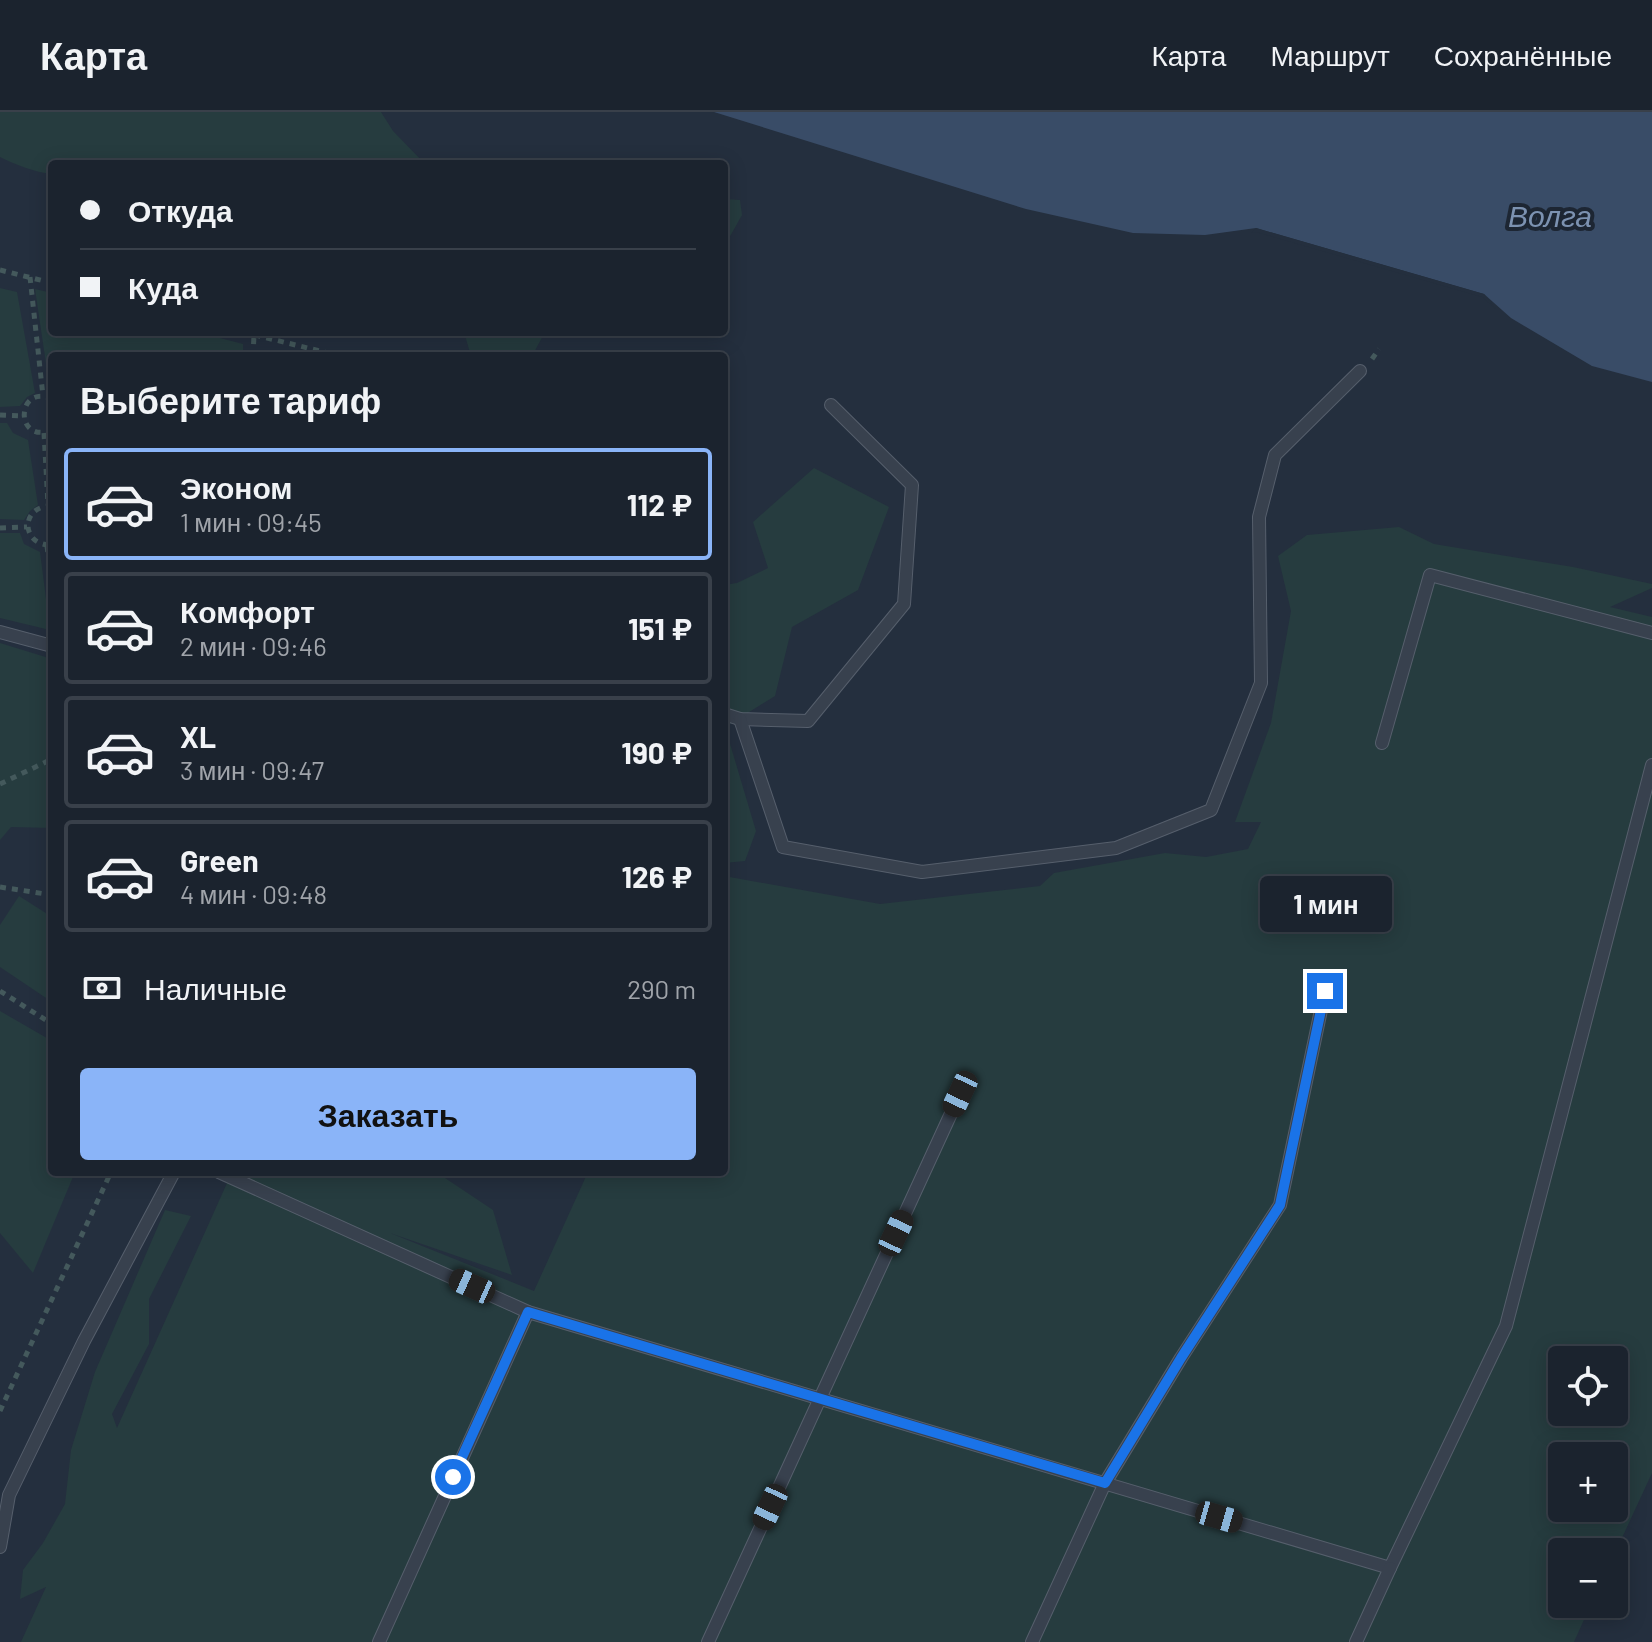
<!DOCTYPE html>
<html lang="ru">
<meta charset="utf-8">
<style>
body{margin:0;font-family:Barlow,sans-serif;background:#282f3a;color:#f1f3f6;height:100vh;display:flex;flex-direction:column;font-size:30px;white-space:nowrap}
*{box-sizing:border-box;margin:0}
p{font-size:26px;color:#a0a4aa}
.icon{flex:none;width:44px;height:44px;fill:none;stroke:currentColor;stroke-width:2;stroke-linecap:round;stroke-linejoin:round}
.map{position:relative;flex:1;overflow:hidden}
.panel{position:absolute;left:48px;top:240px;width:680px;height:824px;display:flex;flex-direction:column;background:#1b232e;border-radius:8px;box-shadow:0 4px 20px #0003,0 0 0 2px #39404a}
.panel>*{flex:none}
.hud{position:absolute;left:48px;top:48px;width:680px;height:176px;border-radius:8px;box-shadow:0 4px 20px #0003,0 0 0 2px #39404a;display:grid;align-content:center;height:176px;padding:0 32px;background:#1b232e}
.fabs{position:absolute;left:1548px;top:1234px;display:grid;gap:16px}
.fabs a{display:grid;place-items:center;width:80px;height:80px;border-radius:8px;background:#1b232e;box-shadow:0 4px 20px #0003,0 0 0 2px #39404a;font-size:40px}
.end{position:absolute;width:36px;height:36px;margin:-18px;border:10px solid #1a73e8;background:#fff;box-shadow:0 0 0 4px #fff}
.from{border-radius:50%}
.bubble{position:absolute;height:56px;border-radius:8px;background:#1b232e;box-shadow:0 4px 20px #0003,0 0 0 2px #39404a;font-size:26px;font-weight:700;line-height:56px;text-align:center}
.car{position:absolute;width:24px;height:48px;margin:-24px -12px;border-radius:10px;box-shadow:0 0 6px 2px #0007;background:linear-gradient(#222 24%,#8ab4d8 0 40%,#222 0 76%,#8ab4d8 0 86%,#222 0)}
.hud b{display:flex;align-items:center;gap:28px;height:76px;font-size:30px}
.hud b+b{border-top:2px solid #39404a}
.hud i{width:20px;height:20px;background:#f1f3f6}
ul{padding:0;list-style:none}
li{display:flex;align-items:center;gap:24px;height:112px;margin:0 16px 12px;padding:0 16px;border:4px solid #39404a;border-radius:8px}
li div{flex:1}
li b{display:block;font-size:30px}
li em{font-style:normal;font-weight:700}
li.selected{border-color:#8ab4f8}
li>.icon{width:72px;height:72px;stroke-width:1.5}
h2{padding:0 32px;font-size:36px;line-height:96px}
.pay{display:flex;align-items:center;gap:20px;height:88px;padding:0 32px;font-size:30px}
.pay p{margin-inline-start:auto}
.button{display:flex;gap:16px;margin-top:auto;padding:16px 32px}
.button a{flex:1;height:92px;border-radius:8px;background:#8ab4f8;color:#111;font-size:32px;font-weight:700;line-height:92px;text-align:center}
header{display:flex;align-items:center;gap:48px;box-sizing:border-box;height:112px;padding:0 40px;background:#1b232e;border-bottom:2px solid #39404a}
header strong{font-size:38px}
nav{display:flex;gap:44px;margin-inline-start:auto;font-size:28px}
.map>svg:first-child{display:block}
</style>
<header>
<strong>Карта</strong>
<nav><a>Карта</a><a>Маршрут</a><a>Сохранённые</a></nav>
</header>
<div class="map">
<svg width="1652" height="1530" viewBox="0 0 1652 1530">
<rect width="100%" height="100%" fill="#242f3e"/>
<g fill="#263c3f" fill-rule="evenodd">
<path d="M0 0H381L393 19 425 52H52V62C34 60 16 53 0 45Z"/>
<polygon points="724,87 740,88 742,103 724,135"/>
<polygon points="0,176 17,180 35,281 27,285 20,294 0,295"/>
<polygon points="35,177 52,181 52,220 197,220 243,232 243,244 52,244 52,273 49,272"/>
<polygon points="464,220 545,220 532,244 471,244"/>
<polygon points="0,311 7,311 13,321 28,328 38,393 30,399 24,408 0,407"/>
<polygon points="814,356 889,395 858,478 792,515 775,584 725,615 756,719 745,749 724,751 724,473 737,471 768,456 753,410"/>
<path d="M1399 415 1434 432 1573 455 1652 472V476L1610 495 1652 505V1361L1614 1443V1440H1562V1492H1591L1574 1530H21L46 1475 20 1487 23 1458 43 1431 65 1392 71 1338 95 1260 165 1098 191 1104 149 1187V1232L112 1302 117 1316 232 1060 242 1062 241 1060H436L493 1098 512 1163 390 1121 534 1179 588 1060H724V764L880 792 1040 774 1054 761 1165 741 1206 745 1248 737 1261 710H1235L1271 611 1291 499 1278 444 1307 423ZM1562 1248H1614V1300H1562ZM1562 1344H1614V1396H1562Z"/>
<polygon points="0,421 20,421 24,432 40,440 50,518 0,506"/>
<polygon points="0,531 52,547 52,716 11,715 0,728"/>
<polygon points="19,784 52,805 52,890 0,855 0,813"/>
<polygon points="0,899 52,929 52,1060 75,1060 33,1161 0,1121"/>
</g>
<polygon fill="#394c67" points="714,0 1652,0 1652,270 1592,254 1511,206 1484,182 1256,116 1205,123 1133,121 1026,97"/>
<polygon fill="#242f3e" points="1256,116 1484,182 1496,197 1482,185 1256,120 1251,121"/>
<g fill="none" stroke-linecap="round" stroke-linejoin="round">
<defs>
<g id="service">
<polyline points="0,520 52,534"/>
<polyline points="724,602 740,607 808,609 904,492 912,373 831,293"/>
<polyline points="740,607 783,735 922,760 1116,736 1211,698 1261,571 1259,405 1275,343 1360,259"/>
<polyline points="1382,631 1430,463 1652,521"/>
<polyline points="219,1060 528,1200 1390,1456 1506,1214 1652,653"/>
<polyline points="0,1435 9,1383 84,1229 174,1060"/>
<polyline points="379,1530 528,1200"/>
<polyline points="708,1530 960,982"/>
<polyline points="1032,1530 1105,1371 1181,1246 1280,1093 1325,879"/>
<polyline points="1356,1530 1390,1456"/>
</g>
</defs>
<use href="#service" stroke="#565f6c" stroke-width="14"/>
<g stroke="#44595c" stroke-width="5" stroke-dasharray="6 6" stroke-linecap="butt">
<polyline points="0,158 52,171"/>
<polyline points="30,165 43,284"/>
<polyline points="243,220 340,244"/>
<polyline points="253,244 254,223"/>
<polyline points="1372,247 1379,237"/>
<path d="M52 287C16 271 14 333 52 318"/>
<polyline points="0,303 23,304"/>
<polyline points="44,321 48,393"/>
<path d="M52 394C20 393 20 434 52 433"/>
<polyline points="0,416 27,415"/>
<polyline points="47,434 52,474"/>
<polyline points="0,672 52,647"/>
<polyline points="0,775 52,783"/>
<polyline points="0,879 52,912"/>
<polyline points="0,1299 111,1060"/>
</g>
<use href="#service" stroke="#38414e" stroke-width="12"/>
</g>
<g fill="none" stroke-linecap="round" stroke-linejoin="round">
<polyline stroke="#1a73e8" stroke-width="10" points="453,1365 528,1200 1105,1371 1181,1246 1280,1093 1325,879"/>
</g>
<g text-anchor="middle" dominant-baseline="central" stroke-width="8" stroke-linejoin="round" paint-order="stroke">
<g font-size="30" font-style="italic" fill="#7c92b1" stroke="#1d2633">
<text x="1550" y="103">Волга</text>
</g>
</g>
</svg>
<div class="fabs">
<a><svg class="icon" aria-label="locate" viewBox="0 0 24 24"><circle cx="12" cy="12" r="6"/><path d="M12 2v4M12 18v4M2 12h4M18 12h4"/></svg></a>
<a>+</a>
<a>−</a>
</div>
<i class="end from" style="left:453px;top:1365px"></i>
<i class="end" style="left:1325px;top:879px"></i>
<div class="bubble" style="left:1260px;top:764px;width:132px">1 мин</div>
<i class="car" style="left:960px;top:982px;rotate:205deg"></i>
<i class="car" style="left:896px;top:1121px;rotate:25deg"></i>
<i class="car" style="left:472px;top:1174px;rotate:294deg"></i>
<i class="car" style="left:770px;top:1395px;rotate:205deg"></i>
<i class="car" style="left:1219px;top:1405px;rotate:106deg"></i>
<div class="hud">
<b><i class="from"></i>Откуда</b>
<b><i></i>Куда</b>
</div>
<section class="panel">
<h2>Выберите тариф</h2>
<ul>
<li class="selected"><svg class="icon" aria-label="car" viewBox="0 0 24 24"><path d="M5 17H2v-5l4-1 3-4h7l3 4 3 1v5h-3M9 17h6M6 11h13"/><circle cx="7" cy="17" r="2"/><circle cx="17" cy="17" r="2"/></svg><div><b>Эконом</b><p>1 мин · 09:45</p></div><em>112 ₽</em></li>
<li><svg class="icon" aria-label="car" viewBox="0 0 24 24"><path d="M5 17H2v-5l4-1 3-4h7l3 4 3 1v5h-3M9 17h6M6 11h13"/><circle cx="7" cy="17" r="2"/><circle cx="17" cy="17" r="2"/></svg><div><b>Комфорт</b><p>2 мин · 09:46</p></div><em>151 ₽</em></li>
<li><svg class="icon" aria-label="car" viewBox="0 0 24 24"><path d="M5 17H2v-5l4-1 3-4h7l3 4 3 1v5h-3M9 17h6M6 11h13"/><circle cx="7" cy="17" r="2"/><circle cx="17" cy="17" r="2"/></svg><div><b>XL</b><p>3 мин · 09:47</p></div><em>190 ₽</em></li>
<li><svg class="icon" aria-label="car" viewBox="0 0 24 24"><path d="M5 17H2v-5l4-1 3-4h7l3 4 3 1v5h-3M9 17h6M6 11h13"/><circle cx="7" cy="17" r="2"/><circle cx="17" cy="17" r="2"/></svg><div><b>Green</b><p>4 мин · 09:48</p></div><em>126 ₽</em></li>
</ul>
<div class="pay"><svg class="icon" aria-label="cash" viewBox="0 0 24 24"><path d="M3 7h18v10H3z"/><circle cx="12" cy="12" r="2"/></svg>Наличные<p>290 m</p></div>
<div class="button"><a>Заказать</a></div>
</section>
</div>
